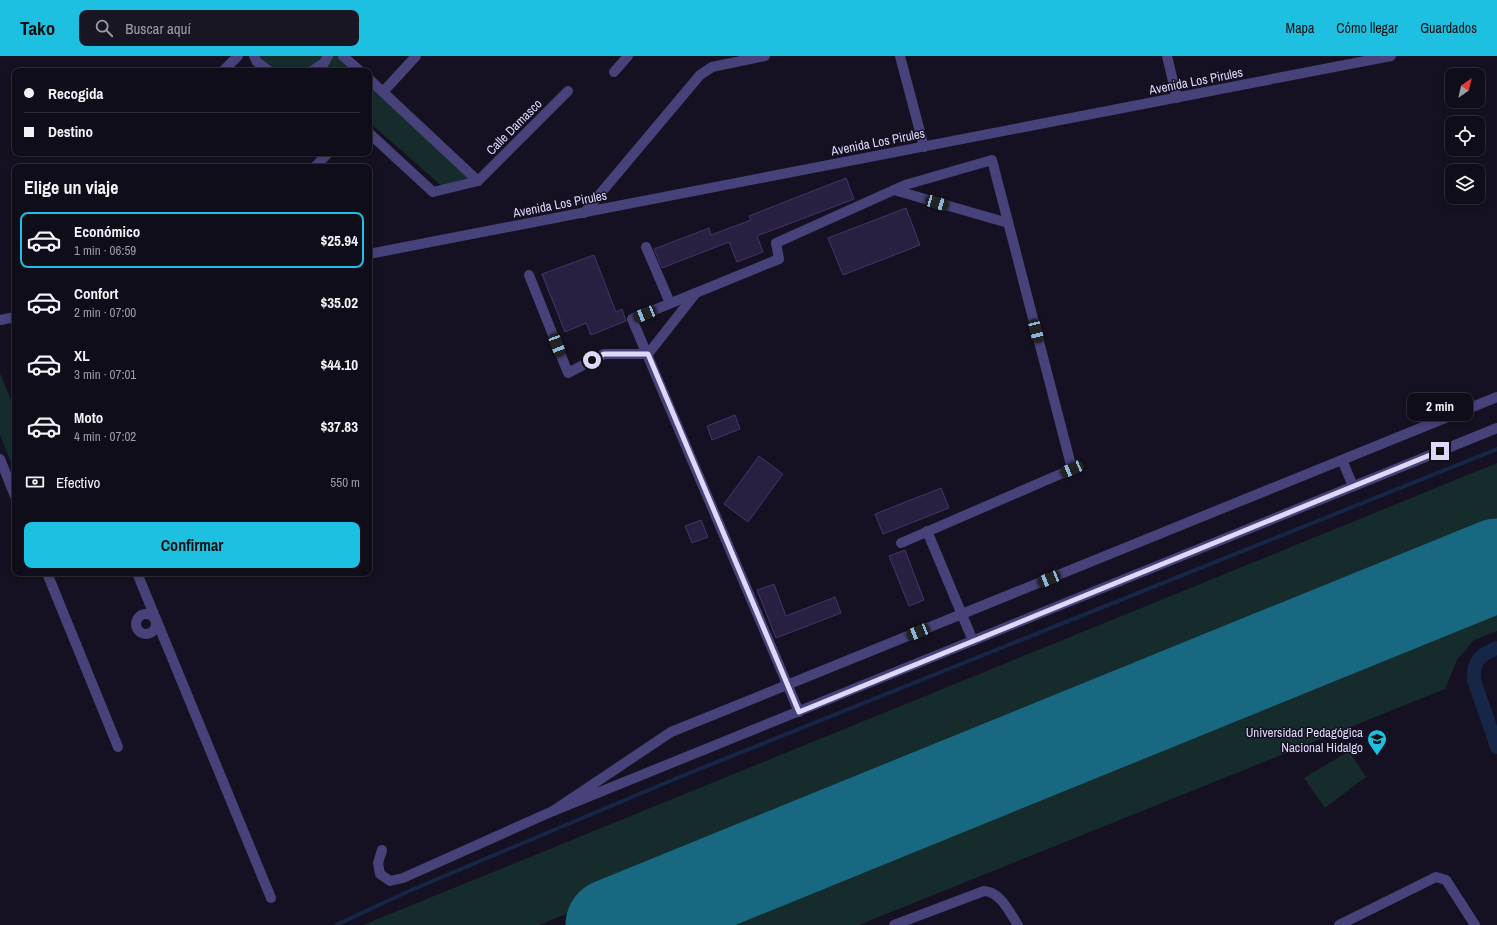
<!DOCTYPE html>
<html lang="es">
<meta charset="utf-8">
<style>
body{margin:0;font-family:"Archivo Narrow",sans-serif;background:#191623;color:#f1f3f6;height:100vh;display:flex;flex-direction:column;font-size:15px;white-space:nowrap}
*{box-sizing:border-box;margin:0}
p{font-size:13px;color:#9c9ca2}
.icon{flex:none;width:22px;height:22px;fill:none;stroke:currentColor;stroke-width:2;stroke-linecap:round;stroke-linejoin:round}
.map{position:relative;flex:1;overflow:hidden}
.sheet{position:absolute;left:12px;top:108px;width:360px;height:412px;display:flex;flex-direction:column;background:#100d1a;border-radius:8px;box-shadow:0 2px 6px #0003,0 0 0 1px #302d39}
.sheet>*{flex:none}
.top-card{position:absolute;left:12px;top:12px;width:360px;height:88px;border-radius:8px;box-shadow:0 2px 6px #0003,0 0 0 1px #302d39;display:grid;align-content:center;height:88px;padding:0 12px;background:#100d1a}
.needle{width:26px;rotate:34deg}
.fabs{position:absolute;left:1445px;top:12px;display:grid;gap:8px}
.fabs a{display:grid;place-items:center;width:40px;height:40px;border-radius:8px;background:#100d1a;box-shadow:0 2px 6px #0003,0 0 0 1px #302d39;font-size:20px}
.end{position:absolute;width:18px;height:18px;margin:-9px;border:5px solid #ded8fa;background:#111;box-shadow:0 0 0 2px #111}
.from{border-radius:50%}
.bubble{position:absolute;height:28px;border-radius:8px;background:#100d1a;box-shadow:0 2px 6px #0003,0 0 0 1px #302d39;font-size:13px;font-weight:700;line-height:28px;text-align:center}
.car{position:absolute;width:12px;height:24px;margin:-12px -6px;border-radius:5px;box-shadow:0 0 3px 1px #0007;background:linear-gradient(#222 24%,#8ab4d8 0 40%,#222 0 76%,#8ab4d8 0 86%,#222 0)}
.top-card b{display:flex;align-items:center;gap:14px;height:38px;font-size:15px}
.top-card b+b{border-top:1px solid #302d39}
.top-card i{width:10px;height:10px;background:#f1f3f6}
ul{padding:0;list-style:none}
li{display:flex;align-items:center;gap:12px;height:56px;margin:0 8px 6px;padding:0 4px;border:2px solid transparent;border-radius:8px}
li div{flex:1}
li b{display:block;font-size:15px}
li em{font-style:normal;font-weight:700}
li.active{border-color:#1dc0e0}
li>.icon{width:36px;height:36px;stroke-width:1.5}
h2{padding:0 12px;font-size:18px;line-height:48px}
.pay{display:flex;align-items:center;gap:10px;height:44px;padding:0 12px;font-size:15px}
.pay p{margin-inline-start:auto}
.primary-button{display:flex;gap:8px;margin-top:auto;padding:8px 12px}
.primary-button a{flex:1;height:46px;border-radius:8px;background:#1dc0e0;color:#111;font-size:16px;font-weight:700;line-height:46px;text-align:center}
header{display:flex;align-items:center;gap:24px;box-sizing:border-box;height:56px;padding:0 20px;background:#1dc0e0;color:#111}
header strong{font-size:19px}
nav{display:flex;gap:22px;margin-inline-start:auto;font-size:14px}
.search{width:280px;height:36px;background:#191623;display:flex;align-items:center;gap:10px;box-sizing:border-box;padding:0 14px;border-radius:8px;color:#9c9ca2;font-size:15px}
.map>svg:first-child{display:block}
</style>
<header>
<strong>Tako</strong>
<div class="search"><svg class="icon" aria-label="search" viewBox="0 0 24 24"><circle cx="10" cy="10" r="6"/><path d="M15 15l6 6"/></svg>Buscar aquí</div>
<nav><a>Mapa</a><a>Cómo llegar</a><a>Guardados</a></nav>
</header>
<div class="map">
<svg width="1497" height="869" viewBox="0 0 1497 869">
<rect width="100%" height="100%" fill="#151122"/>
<g fill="#152b2c">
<polygon points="257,0 346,0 360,15 269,15"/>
<polygon points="369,24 473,124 443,131 369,66"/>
<polygon points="0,317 15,353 15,405 11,407 0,379"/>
<polygon points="1497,407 1497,480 539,869 363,869"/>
<polygon points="1497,538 1497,575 1474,584 1457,604 1445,633 859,869 684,869"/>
<polygon points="1349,695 1366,721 1325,752 1304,722"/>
</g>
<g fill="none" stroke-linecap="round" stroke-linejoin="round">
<polyline stroke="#162647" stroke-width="4" points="336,869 409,835 682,720 1497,393"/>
<path stroke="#162647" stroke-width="14" d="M1497 592C1480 599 1473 604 1474 624L1497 691"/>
<polyline stroke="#196881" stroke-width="93" points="612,869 1497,509"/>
</g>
<g fill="#292041" stroke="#43356a">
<polygon points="846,122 854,143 757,180 763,196 737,206 729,186 662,212 654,193 709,172 711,179 751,164 749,160"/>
<polygon points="906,152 920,189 843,219 828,182"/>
<polygon points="594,199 616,256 622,253 626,265 591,279 586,267 565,276 542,218"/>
<polygon points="735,359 740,373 712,384 707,370"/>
<polygon points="759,400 783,418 748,466 724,448"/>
<polygon points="941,432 949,452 883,478 875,458"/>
<polygon points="701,464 708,481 692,487 685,470"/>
<polygon points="905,494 924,544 909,550 889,500"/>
<polygon points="774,528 786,560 835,541 841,557 776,582 757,534"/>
</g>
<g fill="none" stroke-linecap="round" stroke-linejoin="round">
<g stroke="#48427b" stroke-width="10">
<polyline points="254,0 257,6 269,15"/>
<polyline points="343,0 360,15"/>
<polyline points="900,0 924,91"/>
<polyline points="1167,0 1177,42"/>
<polyline points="223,15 238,0"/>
<polyline points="312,15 324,7 328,0"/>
<polyline points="614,16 628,0"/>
<polyline points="369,23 478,125 433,136 369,77"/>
<polyline points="383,36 416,0"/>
<polyline points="315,111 328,97"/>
<polyline points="478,125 568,35"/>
<polyline points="894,134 1008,167"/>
<polyline points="584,157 700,19 712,11 765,0"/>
<polyline points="646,191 670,247"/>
<polyline points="369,198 1391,0"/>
<polyline points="529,219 568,317 604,298 648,298 696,237"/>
<polyline points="0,264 15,261"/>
<polyline points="1497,341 671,676 553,755 1497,372"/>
<polyline points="0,403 15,440"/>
<polyline points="1342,404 1353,430"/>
<polyline points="927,475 973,585"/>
<polyline points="47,517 118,691"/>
<polyline points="137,517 271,842"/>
<circle cx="146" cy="568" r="10"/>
<polyline points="799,656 632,263 779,203 776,187 905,129 992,104 1072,413 901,487"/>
<polyline points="382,794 378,807 380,818 390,825 403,822 553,755"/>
<path d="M894 869 984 835C1001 836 1009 856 1018 869"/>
<polyline points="1339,869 1436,821 1446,824 1475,869"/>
</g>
</g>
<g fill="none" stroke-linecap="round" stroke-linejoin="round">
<polyline stroke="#ded8fa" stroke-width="5" points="592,304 604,298 648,298 799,656 1440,395"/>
</g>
<defs>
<symbol id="university-pin" viewBox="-11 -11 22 30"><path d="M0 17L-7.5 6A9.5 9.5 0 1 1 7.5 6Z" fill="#1dc0e0" stroke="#151122"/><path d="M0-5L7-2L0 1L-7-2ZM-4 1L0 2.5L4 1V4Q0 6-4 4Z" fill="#111"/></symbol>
</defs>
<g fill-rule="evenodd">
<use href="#university-pin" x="1366" y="672" width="22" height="30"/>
</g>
<g text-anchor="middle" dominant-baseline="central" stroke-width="3" stroke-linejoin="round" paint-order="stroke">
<g font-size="13" fill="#ded8fa" stroke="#151122">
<text transform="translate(1196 25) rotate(-11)">Avenida Los Pirules</text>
<text transform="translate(514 71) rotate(-45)">Calle Damasco</text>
<text transform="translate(878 86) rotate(-11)">Avenida Los Pirules</text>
<text transform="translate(560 148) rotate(-11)">Avenida Los Pirules</text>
</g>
<g font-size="13" fill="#ded8fa" stroke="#151122" text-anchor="end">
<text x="1363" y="676">Universidad Pedagógica<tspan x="1363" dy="15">Nacional Hidalgo</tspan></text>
</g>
</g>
</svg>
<div class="fabs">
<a><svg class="needle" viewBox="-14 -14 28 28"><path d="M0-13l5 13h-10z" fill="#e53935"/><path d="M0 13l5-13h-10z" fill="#9c9ca2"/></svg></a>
<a><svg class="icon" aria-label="locate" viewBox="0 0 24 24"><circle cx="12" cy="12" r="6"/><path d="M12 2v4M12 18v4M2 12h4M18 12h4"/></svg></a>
<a><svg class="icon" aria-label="layers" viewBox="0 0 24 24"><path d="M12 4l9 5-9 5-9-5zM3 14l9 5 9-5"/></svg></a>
</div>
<i class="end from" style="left:592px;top:304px"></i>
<i class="end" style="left:1440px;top:395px"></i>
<div class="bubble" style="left:1407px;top:337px;width:66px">2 min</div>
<i class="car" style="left:937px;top:147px;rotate:106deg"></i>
<i class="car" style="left:645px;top:258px;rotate:248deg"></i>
<i class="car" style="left:1036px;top:275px;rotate:166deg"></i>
<i class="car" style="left:557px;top:289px;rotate:159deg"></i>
<i class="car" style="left:1072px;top:413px;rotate:247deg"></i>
<i class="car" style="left:1049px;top:523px;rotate:248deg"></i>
<i class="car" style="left:918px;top:576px;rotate:248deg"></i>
<div class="top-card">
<b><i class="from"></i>Recogida</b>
<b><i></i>Destino</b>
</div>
<section class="sheet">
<h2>Elige un viaje</h2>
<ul>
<li class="active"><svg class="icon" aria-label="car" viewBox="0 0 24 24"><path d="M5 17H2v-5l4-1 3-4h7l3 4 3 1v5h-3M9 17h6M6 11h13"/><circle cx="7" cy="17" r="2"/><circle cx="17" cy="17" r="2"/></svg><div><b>Económico</b><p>1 min · 06:59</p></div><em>$25.94</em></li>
<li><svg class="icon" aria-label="car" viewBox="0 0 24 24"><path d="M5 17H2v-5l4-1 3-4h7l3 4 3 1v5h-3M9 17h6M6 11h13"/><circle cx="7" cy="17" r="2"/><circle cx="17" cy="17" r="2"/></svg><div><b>Confort</b><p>2 min · 07:00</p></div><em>$35.02</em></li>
<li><svg class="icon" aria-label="car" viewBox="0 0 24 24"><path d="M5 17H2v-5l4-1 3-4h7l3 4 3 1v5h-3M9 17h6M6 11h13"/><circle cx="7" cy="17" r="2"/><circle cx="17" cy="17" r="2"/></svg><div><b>XL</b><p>3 min · 07:01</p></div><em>$44.10</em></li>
<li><svg class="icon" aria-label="car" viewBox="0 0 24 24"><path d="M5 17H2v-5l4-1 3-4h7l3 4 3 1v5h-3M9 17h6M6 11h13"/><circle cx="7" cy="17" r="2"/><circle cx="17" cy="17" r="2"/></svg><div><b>Moto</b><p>4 min · 07:02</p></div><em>$37.83</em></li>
</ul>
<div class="pay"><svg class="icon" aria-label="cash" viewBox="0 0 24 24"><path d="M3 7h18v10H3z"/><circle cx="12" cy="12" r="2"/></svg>Efectivo<p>550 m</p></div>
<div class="primary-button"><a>Confirmar</a></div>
</section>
</div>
